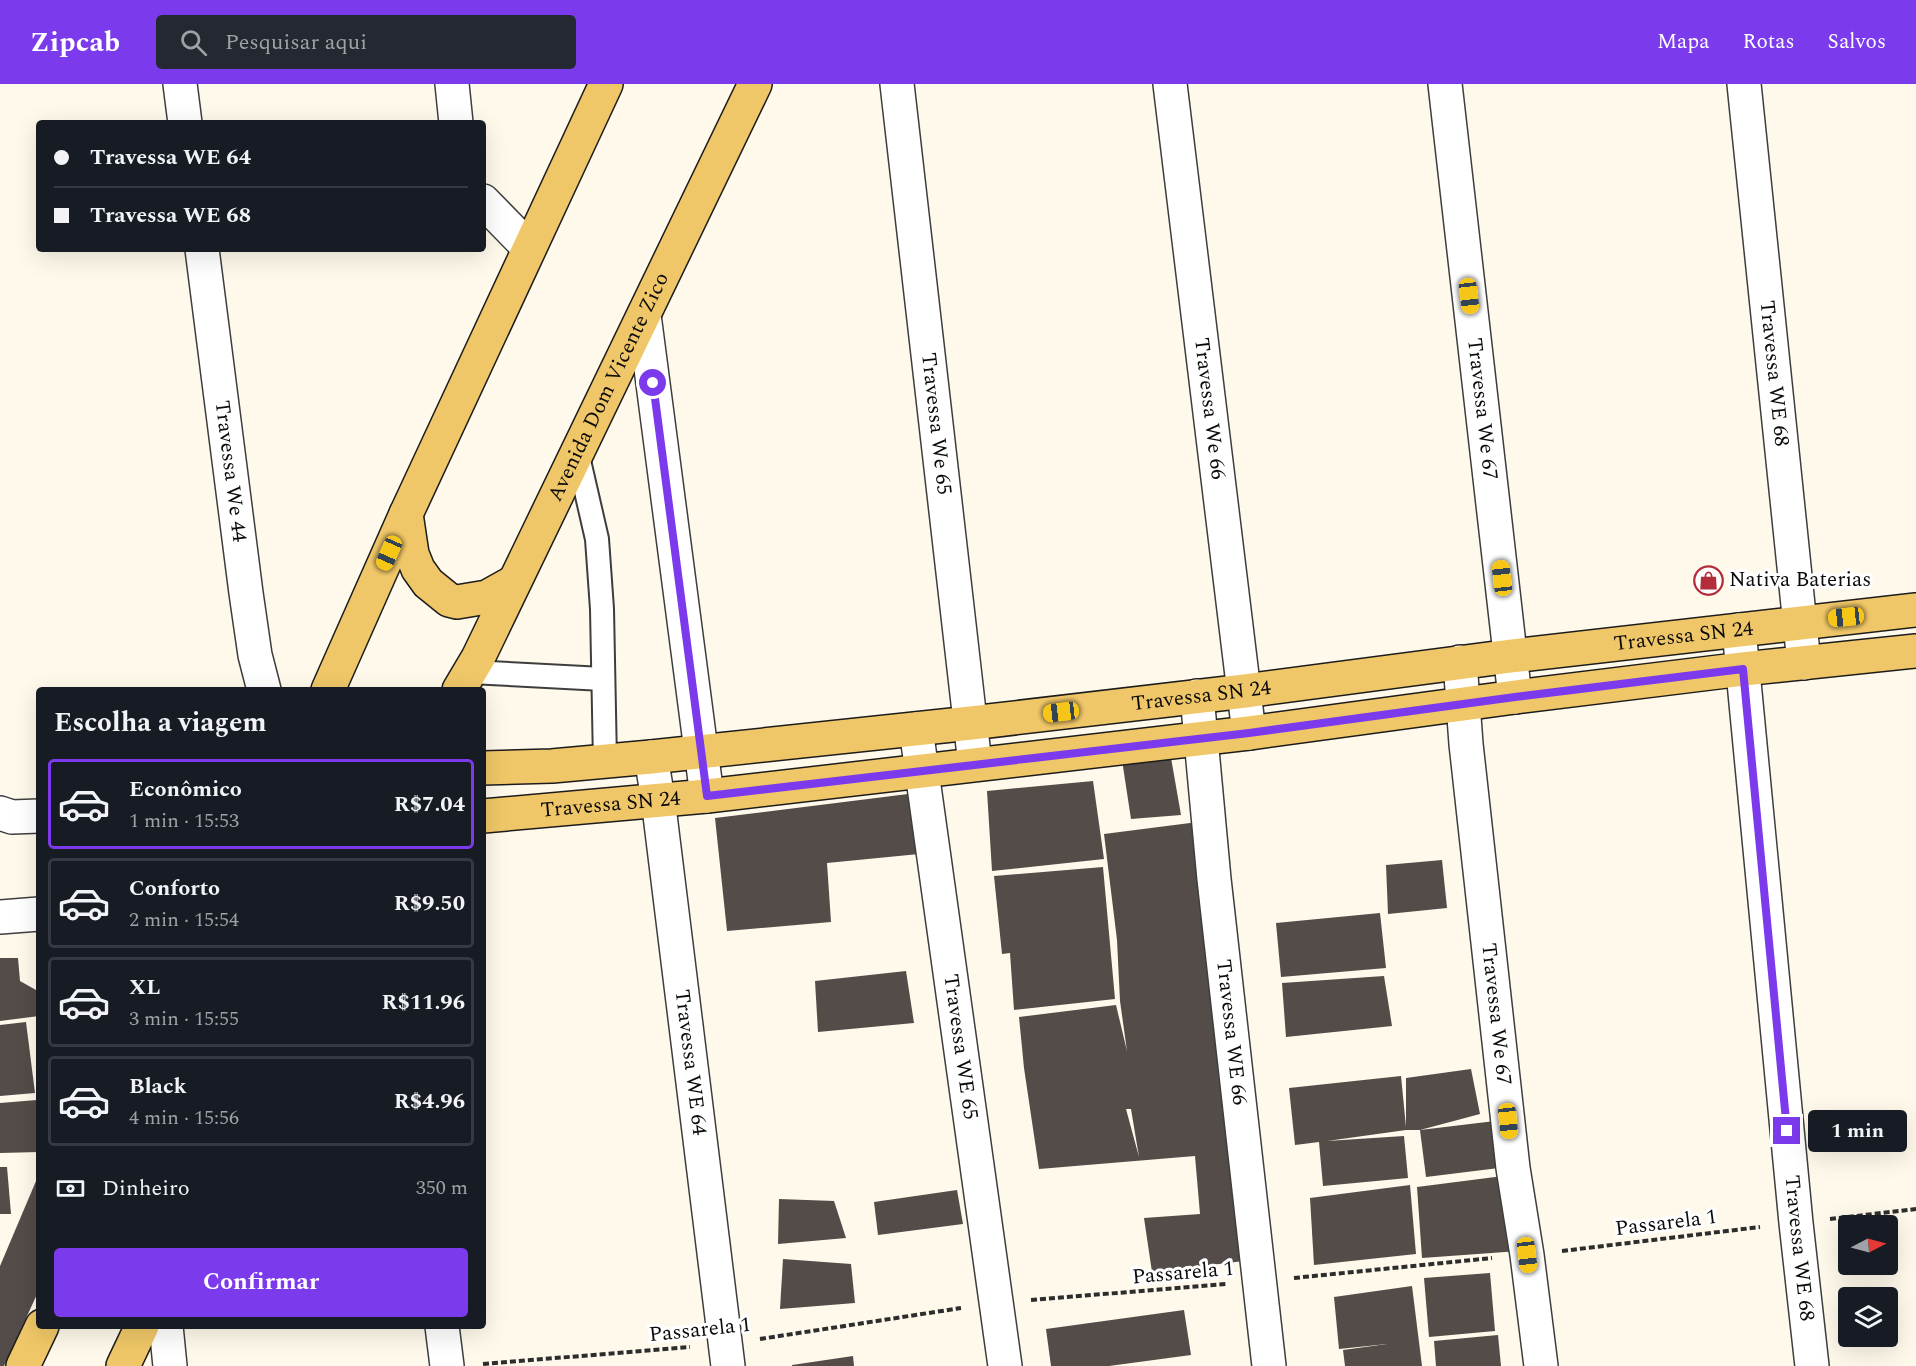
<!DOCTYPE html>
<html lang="pt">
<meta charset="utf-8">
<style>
body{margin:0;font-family:Spectral,serif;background:#242831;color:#f1f3f6;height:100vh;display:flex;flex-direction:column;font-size:22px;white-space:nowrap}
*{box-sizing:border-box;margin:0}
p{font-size:20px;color:#9ea1a6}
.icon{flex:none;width:33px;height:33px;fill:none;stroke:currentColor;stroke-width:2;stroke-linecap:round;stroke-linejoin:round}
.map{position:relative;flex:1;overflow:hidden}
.drawer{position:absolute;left:36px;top:603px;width:450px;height:642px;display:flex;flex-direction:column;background:#171b24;border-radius:6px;box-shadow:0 6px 24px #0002}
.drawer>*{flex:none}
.banner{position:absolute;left:36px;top:36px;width:450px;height:132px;border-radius:6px;box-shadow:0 6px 24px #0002;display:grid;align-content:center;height:132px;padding:0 18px;background:#171b24}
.needle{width:39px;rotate:84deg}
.tools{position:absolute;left:1838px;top:1131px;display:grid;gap:12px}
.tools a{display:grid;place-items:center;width:60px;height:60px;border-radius:6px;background:#171b24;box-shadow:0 6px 24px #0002;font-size:30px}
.end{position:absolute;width:27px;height:27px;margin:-14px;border:8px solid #7c3aed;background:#fff;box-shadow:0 0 0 3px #fff}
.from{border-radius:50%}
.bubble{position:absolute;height:42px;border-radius:6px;background:#171b24;box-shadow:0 6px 24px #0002;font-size:20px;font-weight:700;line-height:42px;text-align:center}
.car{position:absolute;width:18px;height:36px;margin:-18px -9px;border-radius:8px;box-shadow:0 0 4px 2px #0007;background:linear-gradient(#f5c518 24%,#345 0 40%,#f5c518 0 76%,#345 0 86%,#f5c518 0)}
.banner b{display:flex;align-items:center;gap:21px;height:57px;font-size:22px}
.banner b+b{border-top:2px solid #363941}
.banner i{width:15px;height:15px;background:#f1f3f6}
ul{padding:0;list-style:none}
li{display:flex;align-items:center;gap:18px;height:90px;margin:0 12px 9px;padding:0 6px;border:3px solid #363941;border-radius:6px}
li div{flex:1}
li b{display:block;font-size:22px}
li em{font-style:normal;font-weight:700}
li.active{border-color:#7c3aed}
li>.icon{width:54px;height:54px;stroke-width:1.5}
h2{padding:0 18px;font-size:27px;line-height:72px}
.pay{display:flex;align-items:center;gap:15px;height:66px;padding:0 18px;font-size:22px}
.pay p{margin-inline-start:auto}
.cta{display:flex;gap:12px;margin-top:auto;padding:12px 18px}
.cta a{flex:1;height:69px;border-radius:6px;background:#7c3aed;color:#fff;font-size:24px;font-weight:700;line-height:69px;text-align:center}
header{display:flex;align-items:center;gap:36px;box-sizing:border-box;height:84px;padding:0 30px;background:#7c3aed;color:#fff}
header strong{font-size:28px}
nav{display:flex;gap:33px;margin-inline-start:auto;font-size:21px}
.search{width:420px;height:54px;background:#242831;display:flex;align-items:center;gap:15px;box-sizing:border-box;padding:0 21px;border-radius:6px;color:#9ea1a6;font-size:22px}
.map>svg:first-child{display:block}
</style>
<header>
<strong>Zipcab</strong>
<div class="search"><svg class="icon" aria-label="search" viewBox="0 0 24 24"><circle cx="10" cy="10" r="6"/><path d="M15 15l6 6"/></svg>Pesquisar aqui</div>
<nav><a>Mapa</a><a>Rotas</a><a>Salvos</a></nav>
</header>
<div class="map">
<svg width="1916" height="1282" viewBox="0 0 1916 1282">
<rect width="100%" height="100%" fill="#fef9ea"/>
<g fill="#534c48" fill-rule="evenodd">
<polygon points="1170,668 1181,731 1131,735 1122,676"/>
<polygon points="1093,697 1104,775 992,787 987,707"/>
<polygon points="908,710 919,770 827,779 831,838 727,847 715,734"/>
<path d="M1198 738 1244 1177 1152 1188 1144 1134 1200 1130 1195 1072 1039 1085 1024 984 1019 933 1116 921 1127 967 1120 917 1117 856 1104 750ZM1126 1025H1131L1139 1073Z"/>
<polygon points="1442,776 1447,824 1388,830 1386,781"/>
<polygon points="1103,783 1115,915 1014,926 1010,869 1002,870 994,792"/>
<polygon points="1380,829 1386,884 1281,893 1276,839"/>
<polygon points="0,874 18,874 20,897 36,906 39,932 0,937"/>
<polygon points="906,887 914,939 818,948 815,897"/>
<polygon points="1384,892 1392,942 1286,953 1282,899"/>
<polygon points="26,938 35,1009 0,1012 0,941"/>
<polygon points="1471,985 1480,1030 1420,1046 1406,1046 1327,1057 1404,1052 1408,1094 1323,1102 1319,1058 1295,1061 1289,1004 1401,992 1406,1043 1406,994"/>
<polygon points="37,1016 39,1068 0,1069 0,1019"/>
<polygon points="1495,1037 1507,1083 1426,1093 1420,1046"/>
<polygon points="0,1083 7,1083 11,1130 0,1130"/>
<polygon points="39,1090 39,1206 4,1282 0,1282 0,1182"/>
<polygon points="1503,1092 1519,1167 1422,1174 1417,1103"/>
<polygon points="1410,1101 1416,1170 1314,1181 1310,1114"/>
<polygon points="957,1106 963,1140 878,1151 874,1118"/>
<polygon points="779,1115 834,1117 846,1154 778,1160"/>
<polygon points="783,1175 851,1180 855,1219 780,1225"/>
<polygon points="1490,1189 1495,1247 1429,1253 1424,1194"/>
<polygon points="1412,1202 1422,1282 1345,1282 1343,1266 1387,1260 1339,1265 1334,1213"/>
<polygon points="1184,1226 1191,1271 1109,1282 1051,1282 1046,1245"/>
<polygon points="1498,1251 1501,1282 1436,1282 1434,1257"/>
<polygon points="853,1272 854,1282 792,1282 792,1281"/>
</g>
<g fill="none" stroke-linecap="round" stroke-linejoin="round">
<defs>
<g id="lane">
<polyline points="577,368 597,455 602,525 605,678"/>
<polyline points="470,588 603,595"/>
</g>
<g id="street">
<polyline points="180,0 185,39"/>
<polyline points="452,0 456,39"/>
<path id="s1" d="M897 0 975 680"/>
<path id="s2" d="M1170 0 1249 649"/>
<path id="s3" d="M1445 0 1515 613"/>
<path id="s4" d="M1744 0 1804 579"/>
<polyline points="483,117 529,164"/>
<path id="s5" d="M202 165 246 509 255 571 264 606"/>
<polyline points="644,231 707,712"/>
<path id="s6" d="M1739 546 1796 1139 1812 1282"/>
<path id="s7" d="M1460 578 1466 660 1513 1084 1527 1171 1541 1282"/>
<path id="s8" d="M1197 612 1214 795 1269 1282"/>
<path id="s9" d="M916 645 1005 1282"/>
<path id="s10" d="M651 673 658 715 728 1282"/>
<polyline points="0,729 12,733 39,732"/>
<polyline points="0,833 39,830"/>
<polyline points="166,1242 170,1282"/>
<polyline points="442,1242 447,1282"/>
</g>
<g id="primary">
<polyline points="406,430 412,470 418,485 428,499 449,516 457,518 487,513 514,498"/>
<polyline points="328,606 406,430 606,0"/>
<path id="s11" d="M459 606 478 574 755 0"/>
<path id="s12" d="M483 684 552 682 651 673 971 639 1245 607 1511 572 1916 526"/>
<path id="s13" d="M483 732 707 712 1249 649 1515 613 1743 585 1916 567"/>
<polyline points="23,1282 42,1242"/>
<polyline points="123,1282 142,1242"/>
</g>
</defs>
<use href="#lane" stroke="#3e3e3e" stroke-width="26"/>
<use href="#street" stroke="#3e3e3e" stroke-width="36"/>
<use href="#primary" stroke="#1c1c1c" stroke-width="36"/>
<g stroke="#2d2d2d" stroke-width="4" stroke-dasharray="6 3" stroke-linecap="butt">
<polyline points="1830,1135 1916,1125"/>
<polyline points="1562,1167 1760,1143"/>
<polyline points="1294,1194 1492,1174"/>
<polyline points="1031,1216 1226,1200"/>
<polyline points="760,1255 961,1224"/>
<polyline points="483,1280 690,1263"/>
</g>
<use href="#lane" stroke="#fff" stroke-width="22"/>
<use href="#street" stroke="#fff" stroke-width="33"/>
<use href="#primary" stroke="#f0c768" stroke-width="33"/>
</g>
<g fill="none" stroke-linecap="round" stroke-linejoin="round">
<polyline stroke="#7c3aed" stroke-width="8" points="653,299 707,712 1249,649 1515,613 1743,585 1787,1047"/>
</g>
<defs>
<symbol id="shop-ring" viewBox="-11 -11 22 22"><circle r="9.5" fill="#fff" stroke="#b22c3a" stroke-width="1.5"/><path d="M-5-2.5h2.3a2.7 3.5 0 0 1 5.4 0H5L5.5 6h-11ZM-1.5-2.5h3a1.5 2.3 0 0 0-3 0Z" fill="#b22c3a"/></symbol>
</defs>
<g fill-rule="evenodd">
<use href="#shop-ring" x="1692" y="480" width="33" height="33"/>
</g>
<g text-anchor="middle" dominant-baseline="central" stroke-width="6" stroke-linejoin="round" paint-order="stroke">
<g font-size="21" fill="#0b0b0b" stroke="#fff">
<text stroke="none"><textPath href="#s4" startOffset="291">Travessa WE 68</textPath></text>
<text stroke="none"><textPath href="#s11" startOffset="338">Avenida Dom Vicente Zico</textPath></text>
<text stroke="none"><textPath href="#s2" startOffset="327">Travessa We 66</textPath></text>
<text stroke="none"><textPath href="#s3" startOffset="327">Travessa We 67</textPath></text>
<text stroke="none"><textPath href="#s1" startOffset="342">Travessa We 65</textPath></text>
<text stroke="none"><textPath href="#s5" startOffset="224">Travessa We 44</textPath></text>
<text stroke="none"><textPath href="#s12" startOffset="1208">Travessa SN 24</textPath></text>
<text stroke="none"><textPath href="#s12" startOffset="722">Travessa SN 24</textPath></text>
<text stroke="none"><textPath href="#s13" startOffset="128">Travessa SN 24</textPath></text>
<text stroke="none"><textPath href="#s7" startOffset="354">Travessa We 67</textPath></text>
<text stroke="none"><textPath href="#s8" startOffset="338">Travessa WE 66</textPath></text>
<text stroke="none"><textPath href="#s9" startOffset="321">Travessa WE 65</textPath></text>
<text stroke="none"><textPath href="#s10" startOffset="308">Travessa WE 64</textPath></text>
<text transform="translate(1666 1139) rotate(-7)">Passarela 1</text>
<text stroke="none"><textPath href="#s6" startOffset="621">Travessa WE 68</textPath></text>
<text transform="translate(1183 1189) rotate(-5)">Passarela 1</text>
<text transform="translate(700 1246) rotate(-6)">Passarela 1</text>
</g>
<g font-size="21" fill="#0b0b0b" stroke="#fff" text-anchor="start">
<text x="1729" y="496">Nativa Baterias</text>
</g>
</g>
</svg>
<div class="tools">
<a><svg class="needle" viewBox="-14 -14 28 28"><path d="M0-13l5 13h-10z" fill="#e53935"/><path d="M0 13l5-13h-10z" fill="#9ea1a6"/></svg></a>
<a><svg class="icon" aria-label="layers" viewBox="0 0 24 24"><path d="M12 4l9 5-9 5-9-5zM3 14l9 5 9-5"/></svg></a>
</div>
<i class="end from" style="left:653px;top:299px"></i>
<i class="end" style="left:1787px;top:1047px"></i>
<div class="bubble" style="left:1808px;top:1026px;width:99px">1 min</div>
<i class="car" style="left:1469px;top:212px;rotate:173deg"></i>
<i class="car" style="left:389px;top:469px;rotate:204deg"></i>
<i class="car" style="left:1502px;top:494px;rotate:353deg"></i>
<i class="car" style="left:1846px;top:533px;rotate:264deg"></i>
<i class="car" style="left:1061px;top:628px;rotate:263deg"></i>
<i class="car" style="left:1508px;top:1037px;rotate:174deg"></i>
<i class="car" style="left:1527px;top:1171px;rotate:173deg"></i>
<div class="banner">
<b><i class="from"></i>Travessa WE 64</b>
<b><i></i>Travessa WE 68</b>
</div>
<section class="drawer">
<h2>Escolha a viagem</h2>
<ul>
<li class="active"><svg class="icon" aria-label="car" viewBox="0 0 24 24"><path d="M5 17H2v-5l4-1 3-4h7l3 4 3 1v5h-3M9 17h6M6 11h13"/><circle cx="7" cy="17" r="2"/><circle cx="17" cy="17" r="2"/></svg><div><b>Econômico</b><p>1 min · 15:53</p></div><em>R$7.04</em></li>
<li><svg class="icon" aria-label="car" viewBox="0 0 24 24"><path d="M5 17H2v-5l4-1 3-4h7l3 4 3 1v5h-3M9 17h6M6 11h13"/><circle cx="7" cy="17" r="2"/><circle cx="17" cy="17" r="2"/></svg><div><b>Conforto</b><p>2 min · 15:54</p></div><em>R$9.50</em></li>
<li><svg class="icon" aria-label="car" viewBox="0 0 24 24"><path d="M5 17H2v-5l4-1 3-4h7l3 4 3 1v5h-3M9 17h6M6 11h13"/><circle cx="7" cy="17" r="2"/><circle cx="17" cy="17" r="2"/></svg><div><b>XL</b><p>3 min · 15:55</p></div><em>R$11.96</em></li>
<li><svg class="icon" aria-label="car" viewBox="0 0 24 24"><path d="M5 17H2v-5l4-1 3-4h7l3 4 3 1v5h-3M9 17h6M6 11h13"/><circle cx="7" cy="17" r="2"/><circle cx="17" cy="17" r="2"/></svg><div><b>Black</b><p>4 min · 15:56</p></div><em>R$4.96</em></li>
</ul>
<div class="pay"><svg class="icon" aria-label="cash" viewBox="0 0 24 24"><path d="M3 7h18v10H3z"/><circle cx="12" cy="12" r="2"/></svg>Dinheiro<p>350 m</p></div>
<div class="cta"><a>Confirmar</a></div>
</section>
</div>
